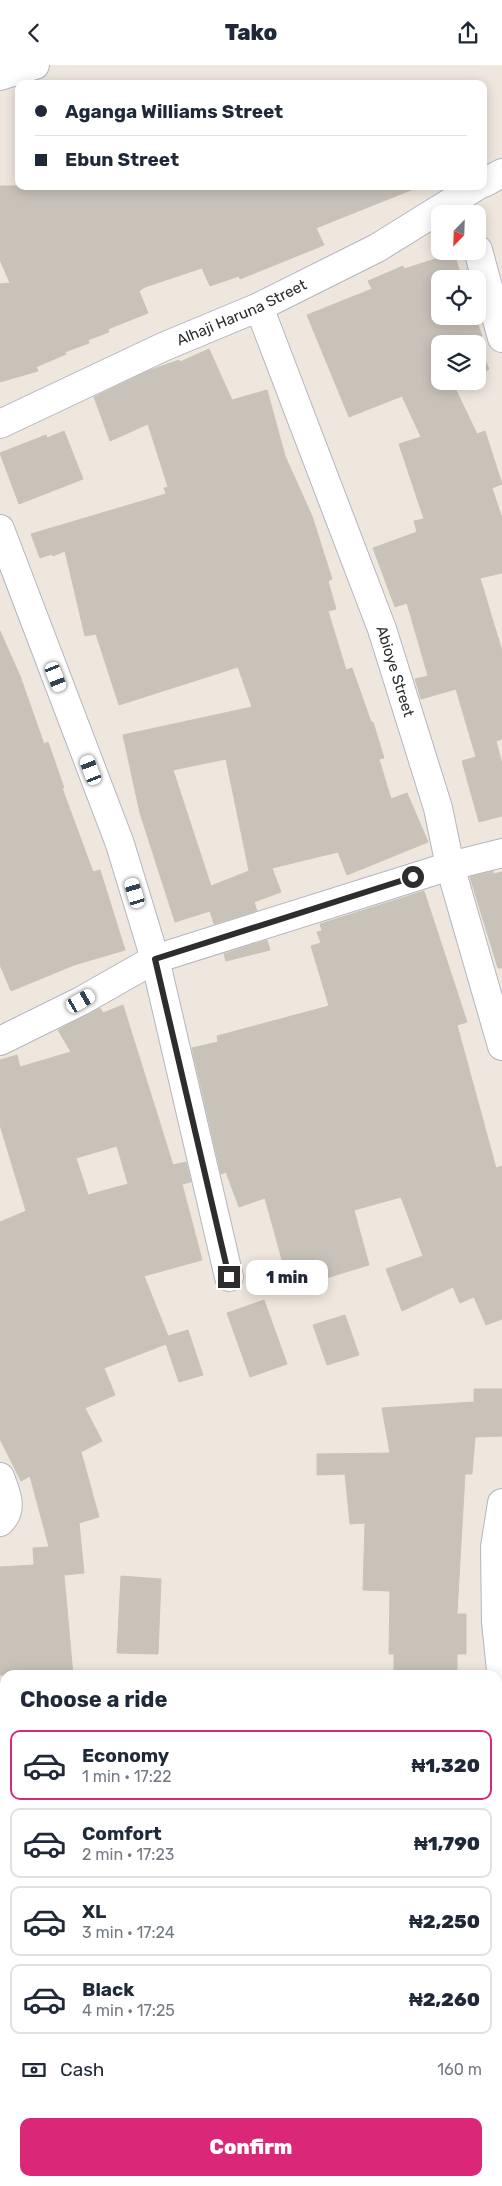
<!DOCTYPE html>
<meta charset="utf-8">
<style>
body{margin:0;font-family:Rubik,sans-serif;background:#f2f2f3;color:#1f2937;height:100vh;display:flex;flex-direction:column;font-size:19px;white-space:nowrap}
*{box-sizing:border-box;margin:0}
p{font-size:16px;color:#747a83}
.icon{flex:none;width:28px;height:28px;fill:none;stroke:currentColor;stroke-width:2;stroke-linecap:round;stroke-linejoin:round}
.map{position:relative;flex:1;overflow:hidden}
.sheet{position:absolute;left:0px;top:1605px;width:502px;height:516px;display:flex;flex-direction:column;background:#fff;border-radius:15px 15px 0 0;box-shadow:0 2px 12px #0003}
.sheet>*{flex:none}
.guide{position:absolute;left:15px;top:15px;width:472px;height:110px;border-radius:10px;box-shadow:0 2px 12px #0003;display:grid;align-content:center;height:110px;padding:0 20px;background:#fff}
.needle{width:32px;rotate:203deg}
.fabs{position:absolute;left:431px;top:140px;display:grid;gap:10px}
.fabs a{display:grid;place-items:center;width:55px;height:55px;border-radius:10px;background:#fff;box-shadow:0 2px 12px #0003;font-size:25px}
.end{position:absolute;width:22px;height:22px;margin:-11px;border:6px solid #2d2d2d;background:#fff;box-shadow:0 0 0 2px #fff}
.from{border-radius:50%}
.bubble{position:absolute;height:35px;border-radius:10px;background:#fff;box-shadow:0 2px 12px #0003;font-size:16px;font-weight:800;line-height:35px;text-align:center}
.car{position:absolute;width:15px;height:30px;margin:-15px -8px;border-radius:6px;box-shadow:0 0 4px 1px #0007;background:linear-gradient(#fff 24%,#345 0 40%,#fff 0 76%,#345 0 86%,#fff 0)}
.guide b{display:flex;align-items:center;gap:18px;height:48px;font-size:19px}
.guide b+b{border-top:1px solid #e0e1e3}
.guide i{width:12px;height:12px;background:#1f2937}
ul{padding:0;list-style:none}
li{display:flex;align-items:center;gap:15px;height:70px;margin:0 10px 8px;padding:0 10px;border:2px solid #e0e1e3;border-radius:10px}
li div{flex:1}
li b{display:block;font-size:19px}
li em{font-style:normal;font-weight:800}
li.on{border-color:#db2777}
li>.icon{width:45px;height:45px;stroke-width:1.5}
h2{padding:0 20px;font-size:22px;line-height:60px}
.pay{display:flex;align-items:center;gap:12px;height:55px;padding:0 20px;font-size:19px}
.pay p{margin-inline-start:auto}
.primary-button{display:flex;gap:10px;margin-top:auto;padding:10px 20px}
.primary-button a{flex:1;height:58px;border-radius:10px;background:#db2777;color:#fff;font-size:20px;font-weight:800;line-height:58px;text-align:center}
header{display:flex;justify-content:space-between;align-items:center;height:65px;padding:0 20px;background:#fff;font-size:22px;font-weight:800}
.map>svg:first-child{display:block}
</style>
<header><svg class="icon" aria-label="back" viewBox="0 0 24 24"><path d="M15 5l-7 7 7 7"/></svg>Tako<svg class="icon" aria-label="share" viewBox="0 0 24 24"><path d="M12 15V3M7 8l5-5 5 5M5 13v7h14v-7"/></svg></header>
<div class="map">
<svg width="502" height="2121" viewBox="0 0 502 2121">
<rect width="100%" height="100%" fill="#efe7de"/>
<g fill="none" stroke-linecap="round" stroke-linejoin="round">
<polyline stroke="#6ad6f9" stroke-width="8" points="110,2121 110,2116"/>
</g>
<g fill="#c8c2b9" stroke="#cbc3b7" fill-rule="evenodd">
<polygon points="0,121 416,121 416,123 316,163 324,180 240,214 239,211 210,221 202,203 145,222 139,226 148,248 108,264 109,267 88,275 89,278 65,287 66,289 36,302 38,306 0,317 0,219 10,218 0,195"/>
<polygon points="454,188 462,214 440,214 440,251 475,251 482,271 474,273 477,279 440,279 440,316 464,316 454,321 477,369 485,366 502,419 492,423 502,453 502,508 480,513 502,586 502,674 496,676 502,699 502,751 479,757 462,696 476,692 456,624 421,634 415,614 428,611 407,538 395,542 373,483 417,467 414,456 424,454 399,379 421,372 402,331 349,352 307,250 372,224 368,216 403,201 404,204"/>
<polygon points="478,280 489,304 478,310"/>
<path d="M209 284 232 335 267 325 285 391 312 451 332 514 328 516 336 544 328 546 346 605 352 603 371 657H373L384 693 379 694 391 734 407 728 428 777 347 810 338 787 272 803 281 827 254 837 257 846 214 859 210 846 175 857 140 748 123 670 252 642 238 602 119 640 96 569 85 571 65 486 53 491 52 489 40 493 31 469 166 429 164 423 168 422 148 359 110 376 94 332 148 306 179 295 180 297ZM226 694 249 806 211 821 173 705Z"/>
<polygon points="64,366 83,414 19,439 0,388 46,370 47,373"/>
<polygon points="0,566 20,611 44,679 48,677 64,723 62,723 93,807 100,805 125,885 74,900 11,926 0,900"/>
<polygon points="493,806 493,809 502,807 502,903 498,903 470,812"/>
<polygon points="424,826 467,957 457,960 496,1103 502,1101 502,1254 486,1260 474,1232 460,1238 453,1222 402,1246 386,1204 423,1191 401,1132 354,1145 369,1200 290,1224 265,1133 239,1142 226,1107 221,1109 192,983 218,977 217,971 329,941 311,881 321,878 317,867 322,866 320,859"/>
<polygon points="267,875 270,885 226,896 224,889"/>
<path d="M123 940 173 1100 186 1097 191 1117 182 1119 202 1195 144 1211 168 1271 188 1265 203 1310 179 1317 166 1279 104 1303 115 1330 85 1343 102 1376 81 1387 99 1452 79 1458 84 1508 64 1510 73 1610H0V1502L34 1500 33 1483 49 1482 30 1411 21 1416 0 1374V1157L26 1146 0 1060V995L17 990 20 1002 71 987 58 965 100 943 103 948ZM117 1081 128 1119 88 1130 76 1093Z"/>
<polygon points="264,1235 287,1299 250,1312 227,1248"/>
<polygon points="345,1250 359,1290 327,1300 313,1260"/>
<polygon points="474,1324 502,1324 502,1371 475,1372 472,1409 465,1409 457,1549 466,1549 466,1589 457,1589 457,1610 394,1610 394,1589 389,1589 390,1526 363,1525 365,1458 350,1459 345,1409 317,1410 317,1389 390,1388 382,1343 474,1337"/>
<polygon points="121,1511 161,1514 158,1589 117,1588"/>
</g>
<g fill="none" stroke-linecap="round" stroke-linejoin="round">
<defs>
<g id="minor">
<polyline points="0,11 35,0"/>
<polyline points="484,118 502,108"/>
<polyline points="478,185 502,273"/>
<path id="s1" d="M259 242 382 564 438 743 450 801 502 981"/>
<path id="s2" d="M0 359 163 282 259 242 377 183 477 121"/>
<polyline points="0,464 120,779 155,894 229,1212"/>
<polyline points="0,976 81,936 155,894 450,801 502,788"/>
<path d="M0 1412C6 1428 14 1444 0 1457"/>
<polyline points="502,1438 495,1482 496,1557 502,1615"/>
<polyline points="498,2097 502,2096"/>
<polyline points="408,2121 425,2116"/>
</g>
</defs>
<use href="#minor" stroke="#b2b5c1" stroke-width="30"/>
<use href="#minor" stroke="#fff" stroke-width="28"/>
</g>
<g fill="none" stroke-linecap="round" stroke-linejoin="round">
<polyline stroke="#2d2d2d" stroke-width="6" points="229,1212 155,894 413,812"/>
</g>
<g text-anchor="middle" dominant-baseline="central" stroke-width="4.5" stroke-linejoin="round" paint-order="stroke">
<g font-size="15" fill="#2d2d2d" stroke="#fff">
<text stroke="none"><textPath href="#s2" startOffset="266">Alhaji Haruna Street</textPath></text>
<text stroke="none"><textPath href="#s1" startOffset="389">Abioye Street</textPath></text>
</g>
</g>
</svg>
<div class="fabs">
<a><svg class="needle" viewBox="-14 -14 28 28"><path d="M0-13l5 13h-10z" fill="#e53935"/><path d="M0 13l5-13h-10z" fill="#747a83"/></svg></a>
<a><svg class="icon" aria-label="locate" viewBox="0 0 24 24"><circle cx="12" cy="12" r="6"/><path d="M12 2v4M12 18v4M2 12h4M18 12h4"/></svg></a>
<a><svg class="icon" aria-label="layers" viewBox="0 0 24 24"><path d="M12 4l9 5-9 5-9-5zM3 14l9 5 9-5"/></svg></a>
</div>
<i class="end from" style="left:413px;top:812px"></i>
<i class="end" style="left:229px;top:1212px"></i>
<div class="bubble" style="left:246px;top:1195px;width:82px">1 min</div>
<i class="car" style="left:56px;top:612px;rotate:159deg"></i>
<i class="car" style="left:91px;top:705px;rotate:339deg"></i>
<i class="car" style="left:135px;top:828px;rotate:343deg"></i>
<i class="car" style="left:81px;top:936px;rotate:60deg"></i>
<div class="guide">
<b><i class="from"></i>Aganga Williams Street</b>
<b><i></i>Ebun Street</b>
</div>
<section class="sheet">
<h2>Choose a ride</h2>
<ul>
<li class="on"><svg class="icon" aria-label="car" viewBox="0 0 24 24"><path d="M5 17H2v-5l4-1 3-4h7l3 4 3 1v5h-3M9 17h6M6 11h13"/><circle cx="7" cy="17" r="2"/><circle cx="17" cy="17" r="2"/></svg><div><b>Economy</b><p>1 min · 17:22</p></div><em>₦1,320</em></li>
<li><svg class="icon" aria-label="car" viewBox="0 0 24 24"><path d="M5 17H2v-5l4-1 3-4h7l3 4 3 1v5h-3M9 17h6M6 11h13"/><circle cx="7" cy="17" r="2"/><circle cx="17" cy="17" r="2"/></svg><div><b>Comfort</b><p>2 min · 17:23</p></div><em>₦1,790</em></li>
<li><svg class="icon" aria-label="car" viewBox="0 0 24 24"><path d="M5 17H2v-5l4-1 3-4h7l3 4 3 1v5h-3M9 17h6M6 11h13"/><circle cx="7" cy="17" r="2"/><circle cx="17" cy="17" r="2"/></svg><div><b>XL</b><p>3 min · 17:24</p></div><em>₦2,250</em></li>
<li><svg class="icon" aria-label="car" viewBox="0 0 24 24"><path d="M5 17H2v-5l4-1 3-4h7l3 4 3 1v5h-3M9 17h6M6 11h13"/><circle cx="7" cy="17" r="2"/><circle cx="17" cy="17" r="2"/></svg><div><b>Black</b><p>4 min · 17:25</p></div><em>₦2,260</em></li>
</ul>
<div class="pay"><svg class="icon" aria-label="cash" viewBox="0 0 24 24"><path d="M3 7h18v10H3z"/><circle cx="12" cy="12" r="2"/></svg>Cash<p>160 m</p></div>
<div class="primary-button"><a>Confirm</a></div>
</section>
</div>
